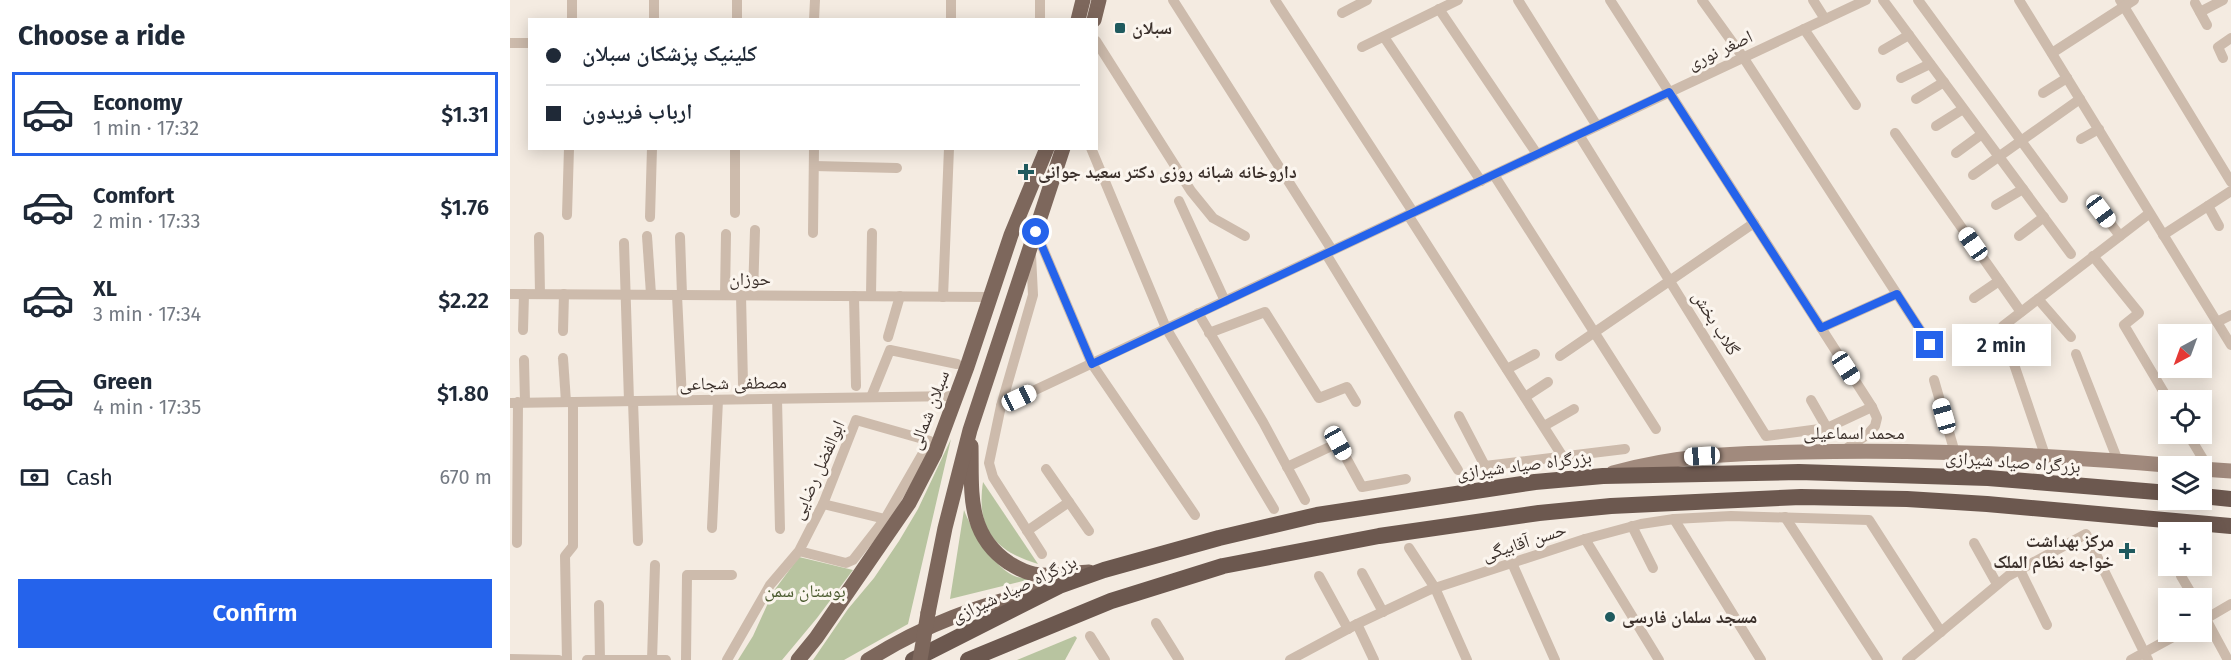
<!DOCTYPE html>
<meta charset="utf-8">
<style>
body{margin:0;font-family:"Fira Sans","Noto Naskh Arabic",sans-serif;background:#f6f6f7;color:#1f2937;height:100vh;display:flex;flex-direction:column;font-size:22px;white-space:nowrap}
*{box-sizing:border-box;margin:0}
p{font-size:20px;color:#747a83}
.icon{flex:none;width:33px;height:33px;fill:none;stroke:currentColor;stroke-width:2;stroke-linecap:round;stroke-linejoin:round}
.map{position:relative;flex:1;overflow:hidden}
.details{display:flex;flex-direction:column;background:#fff;width:510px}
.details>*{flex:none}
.banner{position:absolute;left:18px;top:18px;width:570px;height:132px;border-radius:0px;box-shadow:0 3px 15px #0003;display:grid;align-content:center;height:132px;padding:0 18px;background:#fff}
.needle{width:39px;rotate:221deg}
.controls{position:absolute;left:1648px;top:324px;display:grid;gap:12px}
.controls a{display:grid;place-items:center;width:54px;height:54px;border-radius:0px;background:#fff;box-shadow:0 3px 15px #0003;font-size:30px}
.end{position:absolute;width:27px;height:27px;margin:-14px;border:8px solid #2563eb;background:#fff;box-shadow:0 0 0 3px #fff}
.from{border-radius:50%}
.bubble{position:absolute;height:42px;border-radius:0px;background:#fff;box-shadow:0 3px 15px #0003;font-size:20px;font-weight:600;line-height:42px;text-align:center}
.car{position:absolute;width:18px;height:36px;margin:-18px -9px;border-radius:8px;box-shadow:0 0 4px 2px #0007;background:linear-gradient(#fff 24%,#345 0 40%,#fff 0 76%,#345 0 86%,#fff 0)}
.banner b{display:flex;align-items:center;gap:21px;height:57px;font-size:22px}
.banner b+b{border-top:2px solid #e0e1e3}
.banner i{width:15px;height:15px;background:#1f2937}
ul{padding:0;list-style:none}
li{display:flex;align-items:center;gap:18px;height:84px;margin:0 12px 9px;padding:0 6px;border:3px solid transparent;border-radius:0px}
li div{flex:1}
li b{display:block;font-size:22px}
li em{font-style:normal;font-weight:600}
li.current{border-color:#2563eb}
li>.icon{width:54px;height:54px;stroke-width:1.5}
h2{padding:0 18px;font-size:27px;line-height:72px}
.pay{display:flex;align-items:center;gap:15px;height:66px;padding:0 18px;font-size:22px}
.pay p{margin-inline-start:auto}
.primary-button{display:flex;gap:12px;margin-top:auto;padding:12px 18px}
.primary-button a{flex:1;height:69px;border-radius:0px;background:#2563eb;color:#fff;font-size:24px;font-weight:600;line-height:69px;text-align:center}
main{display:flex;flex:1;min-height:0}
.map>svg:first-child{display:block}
</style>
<main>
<section class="details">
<h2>Choose a ride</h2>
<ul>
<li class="current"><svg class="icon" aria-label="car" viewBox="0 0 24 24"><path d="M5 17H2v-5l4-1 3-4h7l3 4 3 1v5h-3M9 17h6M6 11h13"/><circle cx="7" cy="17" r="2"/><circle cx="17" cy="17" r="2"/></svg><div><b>Economy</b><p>1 min · 17:32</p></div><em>$1.31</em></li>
<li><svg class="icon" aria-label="car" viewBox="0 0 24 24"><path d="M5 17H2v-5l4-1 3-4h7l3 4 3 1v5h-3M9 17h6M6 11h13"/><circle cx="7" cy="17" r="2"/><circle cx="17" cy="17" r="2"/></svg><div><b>Comfort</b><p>2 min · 17:33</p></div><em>$1.76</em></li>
<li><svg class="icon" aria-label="car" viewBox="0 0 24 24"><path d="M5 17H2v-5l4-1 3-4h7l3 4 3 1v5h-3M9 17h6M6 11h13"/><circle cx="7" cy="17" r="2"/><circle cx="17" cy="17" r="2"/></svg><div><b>XL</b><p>3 min · 17:34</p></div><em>$2.22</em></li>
<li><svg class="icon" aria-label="car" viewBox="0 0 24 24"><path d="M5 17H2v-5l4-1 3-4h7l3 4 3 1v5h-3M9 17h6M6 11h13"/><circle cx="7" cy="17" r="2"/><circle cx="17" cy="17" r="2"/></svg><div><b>Green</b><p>4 min · 17:35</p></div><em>$1.80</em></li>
</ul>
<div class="pay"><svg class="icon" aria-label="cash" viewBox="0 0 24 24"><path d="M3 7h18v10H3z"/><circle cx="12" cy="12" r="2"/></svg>Cash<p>670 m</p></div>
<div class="primary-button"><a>Confirm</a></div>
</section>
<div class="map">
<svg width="1721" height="660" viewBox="0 0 1721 660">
<rect width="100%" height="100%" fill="#f4ebe1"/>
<g fill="#b8c4a0">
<polygon points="441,439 398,624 334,660 303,660 338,609 364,578 389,541 408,509"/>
<path d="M473 482 528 564C484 551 466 528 473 482Z"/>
<path d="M454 510C462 531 484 569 507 577 511 578 517 578 521 579L440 599Z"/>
<polygon points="289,557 343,570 307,618 272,660 228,660 243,636 263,592"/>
<polygon points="565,636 567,638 555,660 507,660"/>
</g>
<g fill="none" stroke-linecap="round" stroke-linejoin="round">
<g stroke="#cdbbac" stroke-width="10">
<polyline points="441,0 441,20"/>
<polyline points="530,0 530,20"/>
<polyline points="663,0 822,250"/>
<polyline points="765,0 903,212"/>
<polyline points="1008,0 1087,126"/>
<polyline points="1100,0 1362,407 1367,418 1365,426 1358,434 1333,451"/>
<polyline points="1192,0 1233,57 1420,345"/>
<polyline points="1303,0 1315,19"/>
<polyline points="1373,0 1561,254"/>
<polyline points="1408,0 1553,198"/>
<polyline points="1509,0 1721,345"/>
<polyline points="1610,0 1721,182"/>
<polyline points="1685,3 1697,25"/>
<polyline points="929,9 1027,154"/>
<polyline points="1690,12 1713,0"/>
<polyline points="832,13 857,0"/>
<polyline points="62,20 62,0"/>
<polyline points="144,20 144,0"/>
<polyline points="227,20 227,0"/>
<polyline points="304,20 305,0"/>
<polyline points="1294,29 1346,105"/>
<polyline points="874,37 971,181"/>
<polyline points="586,41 681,191 703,218 735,236"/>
<polyline points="0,43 20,43"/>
<polyline points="852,47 948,0"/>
<polyline points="1373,50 1399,35"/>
<polyline points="1542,53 1624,0"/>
<polyline points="1713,58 1708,47 1721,38"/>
<polyline points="1391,78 1420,64"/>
<polyline points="1533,93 1557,78"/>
<polyline points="1406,99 1434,82"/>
<polyline points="1426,126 1453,109"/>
<polyline points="1385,133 1511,312"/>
<polyline points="1069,135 1256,436 1317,428 1362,407"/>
<polyline points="1571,139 1589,129"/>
<polyline points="581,148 656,328 764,509"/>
<polyline points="1446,153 1472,134"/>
<polyline points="304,166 387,168"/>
<polyline points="984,175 1146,429"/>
<polyline points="1463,175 1570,99"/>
<polyline points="669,201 715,301"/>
<polyline points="1486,205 1513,189"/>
<polyline points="1698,206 1709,226"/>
<polyline points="1591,211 1610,236"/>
<polyline points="225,213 225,148"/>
<polyline points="57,215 59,148"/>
<polyline points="898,215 1053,457"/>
<polyline points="140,217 142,148"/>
<polyline points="526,232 582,364 685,515"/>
<polyline points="303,233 304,148"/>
<polyline points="1653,235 1721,191"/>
<polyline points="137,236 141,294"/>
<polyline points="1509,236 1534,217"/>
<polyline points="29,237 30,294"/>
<polyline points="170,237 172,295"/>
<polyline points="114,243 119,401"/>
<polyline points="816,254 948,470"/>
<polyline points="521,255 523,295 491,406 479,463 483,477 532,554"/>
<polyline points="1583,256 1629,313 1614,325 1659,401"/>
<polyline points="0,294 480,297"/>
<polyline points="167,295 172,400"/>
<polyline points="215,295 216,234"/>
<polyline points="231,295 233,384"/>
<polyline points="243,295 245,230"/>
<polyline points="344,296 346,386"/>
<polyline points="361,296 362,233"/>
<polyline points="433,297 439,148"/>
<polyline points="1464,298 1489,281"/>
<polyline points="1528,299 1561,337"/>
<polyline points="688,313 753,422 795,500"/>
<polyline points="1707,322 1721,315"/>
<polyline points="1311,328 1387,294"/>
<polyline points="13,330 14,294"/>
<polyline points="53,331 54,294"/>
<polyline points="699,333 755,312 809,398 837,387 846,402"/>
<polyline points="378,337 390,296"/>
<polyline points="1566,354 1608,461"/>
<polyline points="1050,356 1244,223"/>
<polyline points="53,358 56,402"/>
<polyline points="14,360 15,402"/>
<polyline points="997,369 1025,354"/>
<polyline points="1424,380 1445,453"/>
<polyline points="361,397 380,350 447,364"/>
<polyline points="1015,397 1038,382"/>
<polyline points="267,399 270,529"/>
<polyline points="1301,400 1317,428"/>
<polyline points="123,401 128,541"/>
<polyline points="0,403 446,396"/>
<polyline points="491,406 1356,0"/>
<polyline points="949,416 975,466 1115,449"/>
<polyline points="1034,426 1064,409"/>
<polyline points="1678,434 1699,469"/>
<polyline points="1536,458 1493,332 1493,326 1636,216"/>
<polyline points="777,467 828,443 852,487 896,479"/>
<polyline points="536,469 579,531"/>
<polyline points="313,504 375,519"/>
<polyline points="1275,517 1368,660"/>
<polyline points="1164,519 1251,660"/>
<polyline points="1122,526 1143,568"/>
<polyline points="202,528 208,400"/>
<polyline points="517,531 559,502"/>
<polyline points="1075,539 1149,660"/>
<polyline points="7,543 8,402"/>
<polyline points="1464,543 1487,584"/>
<polyline points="899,548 925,588 957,660"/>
<polyline points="1002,563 1045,660"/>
<polyline points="1509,568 1537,625"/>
<polyline points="852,573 873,612"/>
<polyline points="809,576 838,629"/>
<polyline points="1671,576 1684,598"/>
<polyline points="89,605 90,660"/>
<polyline points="1692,612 1718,660"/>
<polyline points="1692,621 1721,604"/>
<polyline points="646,623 669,660"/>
<polyline points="847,624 864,660"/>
<polyline points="580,636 595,660"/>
<polyline points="0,659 49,660"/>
<polyline points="57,660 55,556 63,546 63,402"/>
<polyline points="77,660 156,660"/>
<polyline points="142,660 145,565"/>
<polyline points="176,660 177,575 222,575"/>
<polyline points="217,660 260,585 289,551 313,504 346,420 420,441 375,519 343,560 336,563 289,551"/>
<polyline points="780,660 847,624 919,590 1075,539 1131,524 1164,519 1221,516 1359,520 1431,632"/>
<polyline points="1397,660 1498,576 1576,534 1638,660"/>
<polyline points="1621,660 1672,632"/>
</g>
<g stroke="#a18a7d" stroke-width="15">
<polyline points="1692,469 1721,471"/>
<path d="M1103 473C1165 455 1228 453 1292 452 1417 449 1543 455 1668 466"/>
</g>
<g stroke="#7d675c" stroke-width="15">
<polyline points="568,20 573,0"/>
<polyline points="584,20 589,0"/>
<path d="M461 446C462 492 456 534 499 563 507 568 514 572 524 574 541 578 562 573 579 572"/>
<polyline points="418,613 435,528 460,430 553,148"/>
<polyline points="288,660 306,638 399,503 425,453 457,367 501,235 537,148"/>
<path d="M358 660C415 624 468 606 534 589"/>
</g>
<g stroke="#6c584f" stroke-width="16">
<polyline points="1692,496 1721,499"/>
<polyline points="403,660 549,586 594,570 709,538 807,515 1025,482 1093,476 1289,472 1478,478 1659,493"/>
<polyline points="458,660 601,601 713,566 869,536 1029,513 1101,506 1291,497 1397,499 1477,504 1721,526"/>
</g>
<polyline stroke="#7d675c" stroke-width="15" points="410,660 418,613"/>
</g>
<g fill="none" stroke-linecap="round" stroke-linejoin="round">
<polyline stroke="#2563eb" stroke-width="8" points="526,232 582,364 1159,92 1311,328 1387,294 1420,345"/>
</g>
<g fill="#1f5a5e" stroke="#fbf5ee" stroke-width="2">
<rect x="604" y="22" width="12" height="12" rx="3"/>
<path d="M513 163h6v6h6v6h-6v6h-6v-6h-6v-6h6z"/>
<path d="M1614 542h6v6h6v6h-6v6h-6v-6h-6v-6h6z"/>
<circle cx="1100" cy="617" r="6"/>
</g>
<g text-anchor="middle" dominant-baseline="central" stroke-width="6" stroke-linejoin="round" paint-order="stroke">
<g font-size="18" font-weight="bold" fill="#3b302b" stroke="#fbf5ee" text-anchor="start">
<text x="622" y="28">سبلان</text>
<text x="528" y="172">داروخانه شبانه روزی دکتر سعید جوانی</text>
<text x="1604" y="541" text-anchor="end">مرکز بهداشت<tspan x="1604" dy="21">خواجه نظام الملک</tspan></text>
<text x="1112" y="617">مسجد سلمان فارسی</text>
</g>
<g font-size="18" fill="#3b302b" stroke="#fbf5ee">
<text transform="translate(1210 50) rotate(-25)">اصغر نوری</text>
<text x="240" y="279">حوزان</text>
<text transform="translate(1206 323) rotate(58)">گلاب بخش</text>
<text transform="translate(223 383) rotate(-1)">مصطفی شجاعی</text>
<text transform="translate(419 410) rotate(-69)">سبلان شمالی</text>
<text x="1344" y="433">محمد اسماعیلی</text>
<text transform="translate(1503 462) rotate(4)">بزرگراه صیاد شیرازی</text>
<text transform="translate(1014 465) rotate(-7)">بزرگراه صیاد شیرازی</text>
<text transform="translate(308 470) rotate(-66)">ابوالفضل رضایی</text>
<text transform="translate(1014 542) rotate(-18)">حسن آقابیگی</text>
<text transform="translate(504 589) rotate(-25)">بزرگراه صیاد شیرازی</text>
</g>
<g font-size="18" fill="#4a5a2e" stroke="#fbf5ee">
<text x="295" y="591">بوستان سمن</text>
</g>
</g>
</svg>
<div class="controls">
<a><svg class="needle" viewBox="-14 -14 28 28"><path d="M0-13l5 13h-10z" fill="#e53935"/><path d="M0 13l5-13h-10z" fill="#747a83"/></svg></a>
<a><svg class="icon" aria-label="locate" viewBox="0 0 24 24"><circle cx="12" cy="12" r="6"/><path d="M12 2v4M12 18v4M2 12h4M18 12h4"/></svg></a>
<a><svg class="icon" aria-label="layers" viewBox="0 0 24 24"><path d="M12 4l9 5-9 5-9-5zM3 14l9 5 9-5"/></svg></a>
<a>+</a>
<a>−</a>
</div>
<i class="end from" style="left:526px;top:232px"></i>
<i class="end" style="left:1420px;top:345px"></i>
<div class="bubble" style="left:1442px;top:324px;width:99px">2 min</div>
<i class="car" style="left:1591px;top:211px;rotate:143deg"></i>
<i class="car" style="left:1463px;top:244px;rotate:325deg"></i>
<i class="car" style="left:1336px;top:368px;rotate:147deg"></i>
<i class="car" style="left:509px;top:398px;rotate:65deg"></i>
<i class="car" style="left:1434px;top:416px;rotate:344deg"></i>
<i class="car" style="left:828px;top:443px;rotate:151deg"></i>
<i class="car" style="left:1192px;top:456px;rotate:267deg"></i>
<div class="banner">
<b><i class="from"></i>کلینیک پزشکان سبلان</b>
<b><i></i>ارباب فریدون</b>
</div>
</div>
</main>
